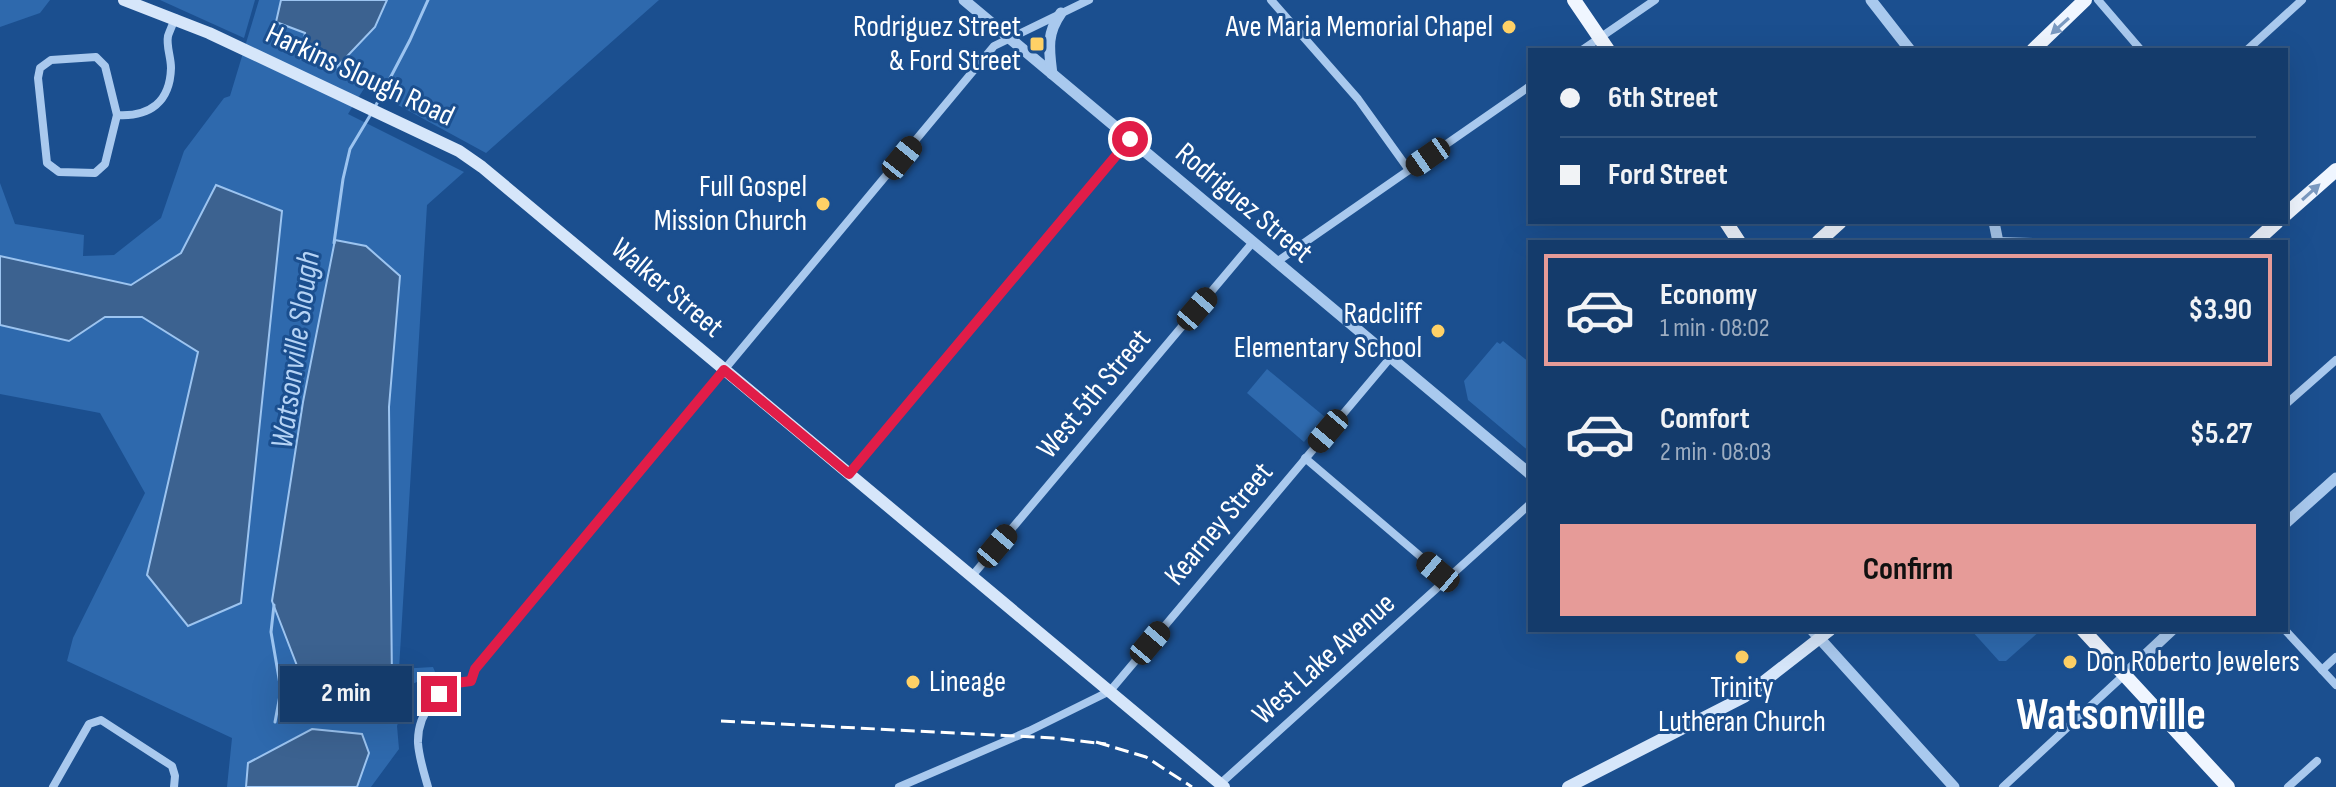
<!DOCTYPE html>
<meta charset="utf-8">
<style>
body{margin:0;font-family:"Sofia Sans Condensed",sans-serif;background:#1d4271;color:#f1f3f6;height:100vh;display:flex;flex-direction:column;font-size:30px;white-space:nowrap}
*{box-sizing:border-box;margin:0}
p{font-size:26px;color:#9dadc1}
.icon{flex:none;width:44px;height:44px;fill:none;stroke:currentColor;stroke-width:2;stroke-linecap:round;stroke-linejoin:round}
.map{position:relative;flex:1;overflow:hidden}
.panel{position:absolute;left:1528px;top:240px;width:760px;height:392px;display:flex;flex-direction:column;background:#143b6b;border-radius:0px;box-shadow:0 8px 32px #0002,0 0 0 2px #33557e}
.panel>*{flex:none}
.top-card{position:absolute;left:1528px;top:48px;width:760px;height:176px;border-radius:0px;box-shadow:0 8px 32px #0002,0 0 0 2px #33557e;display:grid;align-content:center;height:176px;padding:0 32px;background:#143b6b}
.end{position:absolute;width:36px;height:36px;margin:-18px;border:10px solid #e11d48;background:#fff;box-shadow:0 0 0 4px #fff}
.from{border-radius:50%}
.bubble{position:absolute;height:56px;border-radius:0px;background:#143b6b;box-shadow:0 8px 32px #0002,0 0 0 2px #33557e;font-size:26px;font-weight:700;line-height:56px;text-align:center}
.car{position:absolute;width:24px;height:48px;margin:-24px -12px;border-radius:10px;box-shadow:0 0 6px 2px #0007;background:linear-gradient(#222 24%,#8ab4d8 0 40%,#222 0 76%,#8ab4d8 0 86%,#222 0)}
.top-card b{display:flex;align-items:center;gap:28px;height:76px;font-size:30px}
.top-card b+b{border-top:2px solid #33557e}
.top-card i{width:20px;height:20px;background:#f1f3f6}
ul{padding:14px 0 0;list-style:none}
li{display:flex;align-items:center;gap:24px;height:112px;margin:0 16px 12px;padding:0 16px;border:4px solid transparent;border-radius:0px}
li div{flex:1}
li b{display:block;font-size:30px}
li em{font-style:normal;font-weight:700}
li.active{border-color:#e69b98}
li>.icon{width:72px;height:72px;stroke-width:1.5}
.button{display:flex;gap:16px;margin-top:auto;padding:16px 32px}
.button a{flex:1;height:92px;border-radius:0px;background:#e69b98;color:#111;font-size:32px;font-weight:700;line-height:92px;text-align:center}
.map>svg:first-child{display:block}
</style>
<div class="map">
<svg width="2336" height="787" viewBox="0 0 2336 787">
<rect width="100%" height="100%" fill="#1b4f8f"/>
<g fill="#2e69ad">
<polygon points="0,0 50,0 40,13 0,27"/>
<polygon points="160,0 255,0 244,38"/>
<polygon points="259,0 659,0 486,153 365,87 348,114 464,172 427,205 399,669 433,667 436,674 398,690 397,698 406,699 397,726 399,749 371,787 227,787 232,738 67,661 73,638 145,493 100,413 0,394 0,183 15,224 84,235 83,256 114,255 161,218 184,151 224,98 230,96"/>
<polygon points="1503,341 1530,363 1530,452 1468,400 1464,381 1497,342 1500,344"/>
<polygon points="1267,369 1325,417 1304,442 1247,393"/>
<polygon points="1971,630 2041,630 2006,661 1999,661"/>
</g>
<g fill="#3c6290" stroke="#9cc4f0" stroke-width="2">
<polygon points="281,0 387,0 375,27 334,70 300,58 305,33 276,22"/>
<polygon points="216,185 282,211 241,603 188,626 147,575 198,352 142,317 105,317 69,341 0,325 0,256 131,285 181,253"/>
<polygon points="335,240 366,246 400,276 389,407 392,682 301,676 272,601 303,402"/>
<polygon points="312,729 362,734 369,753 357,787 246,787 248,763"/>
</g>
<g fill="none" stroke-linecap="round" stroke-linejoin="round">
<g stroke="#9cc4f0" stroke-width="3">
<polyline points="375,107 410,40 428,0"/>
<polyline points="334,243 343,179 350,149 371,114"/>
<polyline points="274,605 271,632 281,690 275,722"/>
</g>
<g stroke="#a9c9ee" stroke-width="8">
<polyline points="1271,0 1358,99 1409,170"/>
<polyline points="2098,0 2141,50"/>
<polyline points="1582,50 1655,0"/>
<polyline points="2247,50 2302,0"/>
<path d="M117 115 105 66 96 57 51 60 40 68 38 78 47 163 59 172 95 173 105 164 117 115C150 117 170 102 171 68 171 57 166 46 168 36 170 30 173 24 175 18"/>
<polyline points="1998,241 2033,242"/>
<polyline points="1278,261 1530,86"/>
<polyline points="2286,404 2336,360"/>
<polyline points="1305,458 1447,579"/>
<polyline points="849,474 1130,139"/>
<polyline points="972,576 1253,242"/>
<polyline points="2285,630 2336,685"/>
<polyline points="2322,670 2336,657"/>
<polyline points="1220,784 1530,504"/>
<polyline points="53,787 89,724 101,720 172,766 175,776 174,787"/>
<path d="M428 787C424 773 419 758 418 743 417 713 441 682 471 681L475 669 994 46 1089 0"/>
<polyline points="899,787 1029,731 1110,691 1391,357"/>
<polyline points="2003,787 2123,676"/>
<polyline points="2288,787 2317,761"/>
</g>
<g stroke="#a9c9ee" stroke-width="11">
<polyline points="964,0 1530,474"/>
<polyline points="1871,0 1910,50"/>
<path d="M1052 74C1049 50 1046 34 1061 13"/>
<polyline points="1994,222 1998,242"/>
<polyline points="2286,523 2336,478"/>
<polyline points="1812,630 1954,787"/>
<polyline points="2123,676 2172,630"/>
</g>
<g stroke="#d6e6fa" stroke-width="12">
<polyline points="124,0 209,33 459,151 482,167 1224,787"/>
<polyline points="1568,787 1744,697 1830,630"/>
</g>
<g stroke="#f0f6ff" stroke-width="14">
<polyline points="1574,0 1608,50"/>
<polyline points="2033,50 2085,0"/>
<polyline points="2286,214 2336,170"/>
<polyline points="1726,222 1739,242"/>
<polyline points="1818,242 1840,222"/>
<polyline points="2255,242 2277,222"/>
<polyline points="2083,630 2228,787"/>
</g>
<g stroke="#fff" stroke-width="3" stroke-dasharray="14 6" stroke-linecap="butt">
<polyline points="721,721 1053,738 1106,744"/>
<polyline points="1096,742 1146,757 1192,787"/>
</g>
</g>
<defs><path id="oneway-solid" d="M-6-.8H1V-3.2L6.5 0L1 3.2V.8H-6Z" transform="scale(2)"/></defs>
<g fill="#7b9ac1">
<use href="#oneway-solid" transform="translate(2060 26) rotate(138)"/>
<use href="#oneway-solid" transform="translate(2311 192) rotate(-42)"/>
</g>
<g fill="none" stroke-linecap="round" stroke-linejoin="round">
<polyline stroke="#e11d48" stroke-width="10" points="439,694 456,683 471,681 475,669 724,370 849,474 1130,139"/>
</g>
<g fill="#ffd166" stroke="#1b4f8f" stroke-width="3">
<circle cx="1509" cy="27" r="8"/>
<rect x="1029" y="36" width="16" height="16" rx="4"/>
<circle cx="823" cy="204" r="8"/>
<circle cx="1438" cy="331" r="8"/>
<circle cx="1742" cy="657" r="8"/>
<circle cx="2070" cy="662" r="8"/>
<circle cx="913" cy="682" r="8"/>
</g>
<g text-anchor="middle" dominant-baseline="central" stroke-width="6" stroke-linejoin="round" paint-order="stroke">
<g font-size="30" fill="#fff" stroke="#1b4f8f" text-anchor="end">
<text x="1021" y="27">Rodriguez Street<tspan x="1021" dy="34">&amp; Ford Street</tspan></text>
<text x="1493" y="27">Ave Maria Memorial Chapel</text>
<text x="807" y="187">Full Gospel<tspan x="807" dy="34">Mission Church</tspan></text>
<text x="1422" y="314">Radcliff<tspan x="1422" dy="34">Elementary School</tspan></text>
<text x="2086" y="662" text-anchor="start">Don Roberto Jewelers</text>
<text x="929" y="682" text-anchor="start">Lineage</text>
<text x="1742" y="688" text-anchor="middle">Trinity<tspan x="1742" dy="34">Lutheran Church</tspan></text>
</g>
<g font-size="30" fill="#fff" stroke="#1b4f8f">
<text transform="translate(360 75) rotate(25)">Harkins Slough Road</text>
<text transform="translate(1244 203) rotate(40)">Rodriguez Street</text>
<text transform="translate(667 288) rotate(40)">Walker Street</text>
<text transform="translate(1094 394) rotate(-50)">West 5th Street</text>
<text transform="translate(1219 524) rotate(-50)">Kearney Street</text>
<text transform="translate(1324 659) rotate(-42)">West Lake Avenue</text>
</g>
<g font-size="32" font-style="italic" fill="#b5d3f5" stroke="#1b4f8f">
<text transform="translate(296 350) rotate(-82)">Watsonville Slough</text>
</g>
<g font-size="46" font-weight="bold" fill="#fff" stroke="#1b4f8f">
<text x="2111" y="715">Watsonville</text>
</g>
</g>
</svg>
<i class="end from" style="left:1130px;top:139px"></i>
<i class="end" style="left:439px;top:694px"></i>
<div class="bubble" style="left:280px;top:666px;width:132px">2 min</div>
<i class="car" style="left:1428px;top:157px;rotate:235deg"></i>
<i class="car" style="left:902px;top:158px;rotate:39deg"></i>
<i class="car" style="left:1197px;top:309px;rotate:41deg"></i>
<i class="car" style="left:1328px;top:431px;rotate:220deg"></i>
<i class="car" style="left:997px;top:546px;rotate:40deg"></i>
<i class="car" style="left:1438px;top:572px;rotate:310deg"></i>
<i class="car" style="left:1150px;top:643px;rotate:40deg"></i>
<div class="top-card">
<b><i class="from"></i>6th Street</b>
<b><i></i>Ford Street</b>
</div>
<section class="panel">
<ul>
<li class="active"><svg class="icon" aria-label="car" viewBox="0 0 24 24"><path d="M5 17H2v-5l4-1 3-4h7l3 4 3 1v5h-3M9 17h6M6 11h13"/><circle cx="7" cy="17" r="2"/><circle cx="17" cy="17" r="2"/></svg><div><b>Economy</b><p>1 min · 08:02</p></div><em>$3.90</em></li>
<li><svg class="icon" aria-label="car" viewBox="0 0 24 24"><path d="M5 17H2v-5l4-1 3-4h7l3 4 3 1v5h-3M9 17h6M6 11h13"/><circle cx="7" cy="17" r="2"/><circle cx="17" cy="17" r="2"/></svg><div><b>Comfort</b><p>2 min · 08:03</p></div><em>$5.27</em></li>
</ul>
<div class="button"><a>Confirm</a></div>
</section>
</div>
